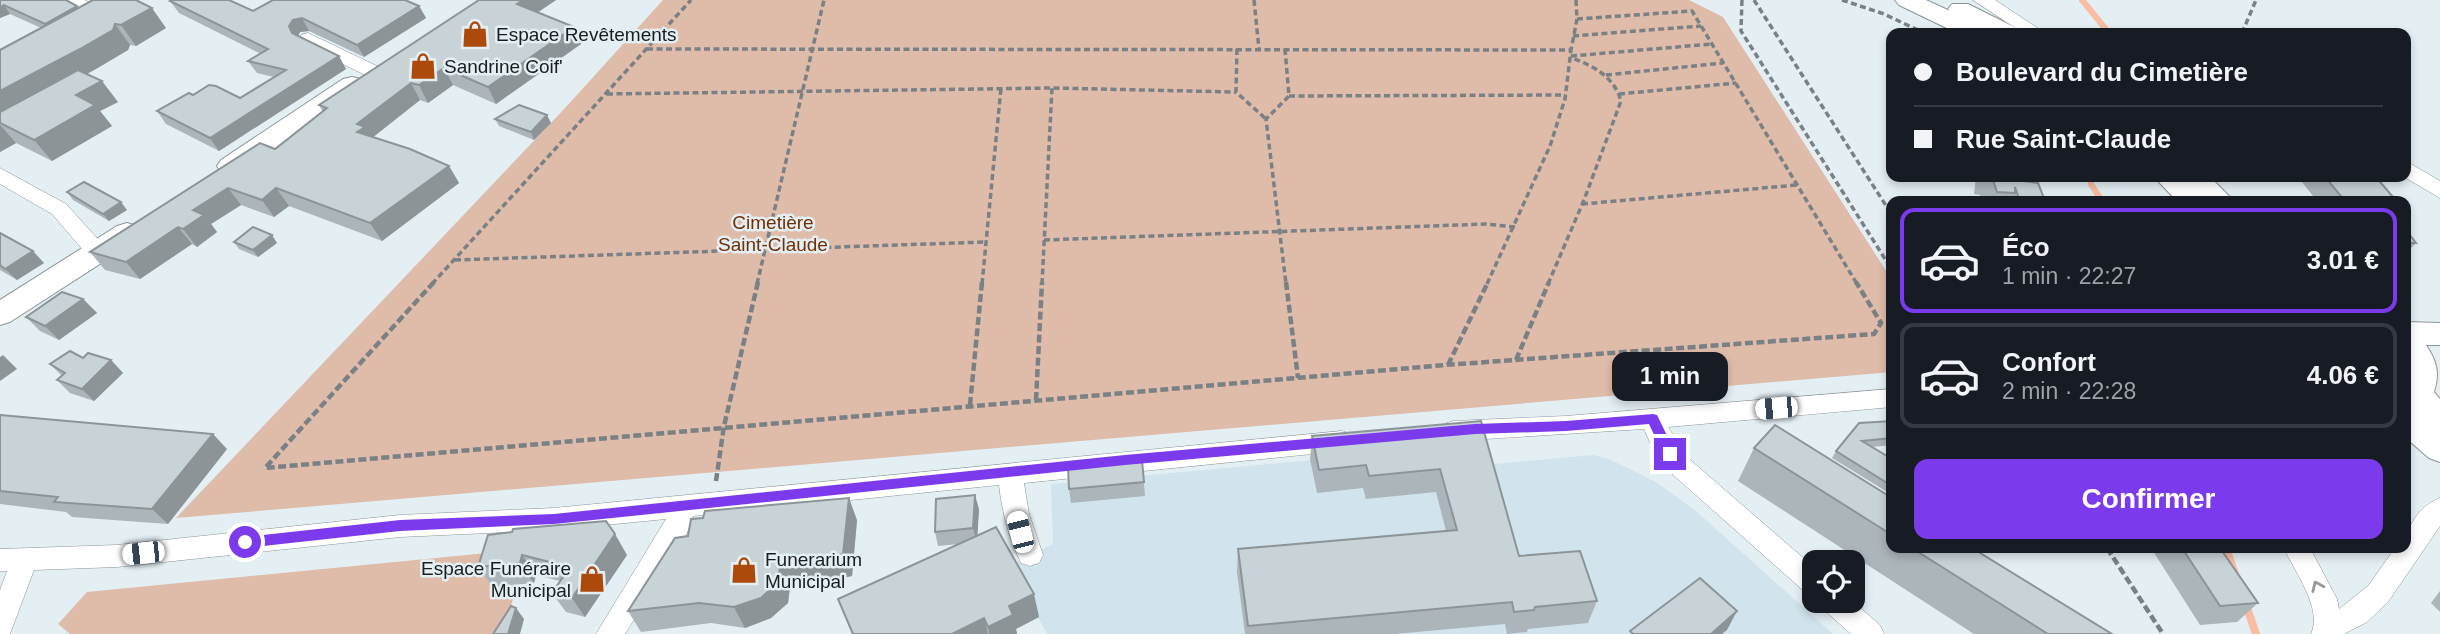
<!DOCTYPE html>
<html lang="fr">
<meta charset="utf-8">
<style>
body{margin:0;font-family:Arial,sans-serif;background:#242831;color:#f1f3f6;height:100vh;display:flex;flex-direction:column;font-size:26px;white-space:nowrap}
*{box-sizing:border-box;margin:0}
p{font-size:23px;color:#9ea1a6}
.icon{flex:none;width:38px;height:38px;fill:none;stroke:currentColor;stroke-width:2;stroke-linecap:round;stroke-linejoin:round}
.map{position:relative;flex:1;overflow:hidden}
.details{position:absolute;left:1886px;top:196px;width:525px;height:357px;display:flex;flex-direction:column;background:#171b24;border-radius:14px;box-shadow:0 4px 10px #0003}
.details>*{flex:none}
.hud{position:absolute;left:1886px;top:28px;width:525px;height:154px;border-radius:14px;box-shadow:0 4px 10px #0003;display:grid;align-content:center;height:154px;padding:0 28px;background:#171b24}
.fabs{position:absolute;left:1802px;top:550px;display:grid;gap:14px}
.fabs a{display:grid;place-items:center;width:63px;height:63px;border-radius:14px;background:#171b24;box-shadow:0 4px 10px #0003;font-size:35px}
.end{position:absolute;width:32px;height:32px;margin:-16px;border:9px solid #7c3aed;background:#fff;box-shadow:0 0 0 4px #fff}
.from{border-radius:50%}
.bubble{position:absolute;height:49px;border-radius:14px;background:#171b24;box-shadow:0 4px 10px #0003;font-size:23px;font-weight:700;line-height:49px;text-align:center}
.car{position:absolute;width:21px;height:42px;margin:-21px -10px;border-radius:9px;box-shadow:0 0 5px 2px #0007;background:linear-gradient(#fff 24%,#345 0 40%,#fff 0 76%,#345 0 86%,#fff 0)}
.hud b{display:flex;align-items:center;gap:24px;height:66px;font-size:26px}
.hud b+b{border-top:2px solid #363941}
.hud i{width:18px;height:18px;background:#f1f3f6}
ul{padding:12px 0 0;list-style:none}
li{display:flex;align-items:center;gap:21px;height:105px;margin:0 14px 10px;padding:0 14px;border:4px solid #363941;border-radius:14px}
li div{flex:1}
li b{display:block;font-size:26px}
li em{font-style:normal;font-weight:700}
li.on{border-color:#7c3aed}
li>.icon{width:63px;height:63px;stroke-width:1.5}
.button{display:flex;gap:14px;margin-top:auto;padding:14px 28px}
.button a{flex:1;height:80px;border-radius:14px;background:#7c3aed;color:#fff;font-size:28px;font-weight:700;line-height:80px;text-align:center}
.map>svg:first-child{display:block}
</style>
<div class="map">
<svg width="2440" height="634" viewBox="0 0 2440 634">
<rect width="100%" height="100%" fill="#e4eff4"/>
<polygon fill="#d1e4ed" points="1476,445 1482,465 1593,455 1609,459 1656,482 1696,511 1833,634 1047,634 1009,565 1053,544 1051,484"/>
<g fill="#dfbbaa">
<polygon points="663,0 1689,0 1723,17 1892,280 1892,372 176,518 566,107"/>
<polygon points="527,549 504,631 514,634 70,634 58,624 87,592"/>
</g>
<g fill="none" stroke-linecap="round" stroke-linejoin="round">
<g stroke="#f8bda2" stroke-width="6">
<polyline points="2082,0 2109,33"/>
<polyline points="2090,177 2091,184 2102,201"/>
</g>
<g stroke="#f8bda2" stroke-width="8">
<polyline points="2226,548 2235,574"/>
<polyline points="2246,605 2256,634"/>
</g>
<defs>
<g id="minor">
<polygon points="62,0 85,0 111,15 102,20 65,4"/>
<polygon points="1973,0 1995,0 2045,33 2023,33"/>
<polygon points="308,33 379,67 382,71 372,77 365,75 301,43 299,39 301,35"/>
<polygon points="2406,161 2440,181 2440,198 2404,177"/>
<polygon points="0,168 66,204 105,247 108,252 105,257 97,260 89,257 52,214 0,184"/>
<polygon points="1892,389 1892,407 1668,427 1688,458 1815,568 1815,597 1806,593 1670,472 1651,445 1644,429 1453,441 1444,438 1441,431 1444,424 1453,421 1566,416"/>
<path d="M1342 431 1351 434 1354 441 1351 448 1342 451 1024 483 1029 514 1043 555 1039 563 1030 566 1021 563C1009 538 1002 512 999 485L693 516 687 533 625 634H596L666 519 554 530 400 537 117 567 34 570 10 634H0V590L7 571H0V549L117 545 400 515 554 508Z"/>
<path d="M2440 498V526L2388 602 2367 622 2344 634H2311C2323 608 2294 571 2284 548H2310L2337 599 2339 609 2368 586 2395 548H2406C2406 526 2419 506 2440 498Z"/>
<polygon points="1819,600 1851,600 1880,625 1884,634 1851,634 1822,608"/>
</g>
<g id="major">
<polygon points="1895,0 1926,0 1950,11 1948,9 1952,4 1968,4 2016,28 2019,33 1957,33 1899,5"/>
<polygon points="352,77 361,79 365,85 361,91 239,172 230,175 221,172 217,166 221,160 343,79"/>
<polygon points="2154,177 2210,177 2234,201 2177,201"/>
<polygon points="127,223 137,226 141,233 137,240 10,322 0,325 0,300 117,226"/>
<path d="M2406 322 2440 323V345H2426C2437 361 2440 374 2434 392L2440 399V462L2429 458 2406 438V382L2409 379Z"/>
</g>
</defs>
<use href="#minor" stroke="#8a9499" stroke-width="1"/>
<use href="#major" stroke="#8a9499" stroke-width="2"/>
<g stroke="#7a8185" stroke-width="3.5" stroke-dasharray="6 3.5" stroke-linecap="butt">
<polyline points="1254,0 1259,49"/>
<polyline points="1576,0 1577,19 1692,11 1857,284"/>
<polyline points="1742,0 1741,31 1892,270"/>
<polyline points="1754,0 1892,215"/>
<polyline points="1842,0 1884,14 1924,33"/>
<polyline points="2242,33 2256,0"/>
<polyline points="1573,36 1701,26"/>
<polyline points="647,49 1571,50 1577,19"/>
<polyline points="1237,49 1236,92 1266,119"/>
<polyline points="1285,49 1289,96 1266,119 1286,284"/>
<polyline points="1571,56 1712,44"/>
<polyline points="1606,75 1723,63"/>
<polyline points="607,94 1052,88 1236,92"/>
<polyline points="1619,94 1736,83"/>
<polyline points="1289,96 1565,95"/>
<polyline points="1582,204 1797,185"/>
<polyline points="1044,240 1486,224 1515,227"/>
<polyline points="455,260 986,242"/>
<polyline points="432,284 691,0"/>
<polyline points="757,284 824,0"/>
<polyline points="982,284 1001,88"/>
<polyline points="1042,284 1052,88"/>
<polyline points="1487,284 1550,146 1565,99 1571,50"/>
<path d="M1548 284 1584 200 1621 101C1614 76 1593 66 1570 57"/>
</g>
<g stroke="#7a8185" stroke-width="4.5" stroke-dasharray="8 3.5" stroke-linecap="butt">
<polyline points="434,282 265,468 1445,365 1874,334 1881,323 1856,282"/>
<polyline points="1286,282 1298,378"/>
<polyline points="1516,360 1549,282"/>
<polyline points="1448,365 1488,282"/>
<polyline points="1036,400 1042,282"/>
<polyline points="970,405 982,282"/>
<polyline points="716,481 724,426 758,282"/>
<polyline points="2107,548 2163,634"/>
</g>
<use href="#minor" fill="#fff" fill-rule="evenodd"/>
<use href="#major" fill="#fff" fill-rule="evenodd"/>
</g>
<g fill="#acb5ba">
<polygon points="0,0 78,8 92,0 91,0 136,0 166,28 136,46 130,45 128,50 87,74 118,102 100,111 112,126 52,161 16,143 0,152 0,50 41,28 10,14 0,18"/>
<polygon points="479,0 556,0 538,12 574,27 581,44 496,104 453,85 428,103 420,100 373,137 449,166 459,183 382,241 289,206 274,217 241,205 211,224 217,232 197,247 192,244 140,279 105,270 90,252 275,149 323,112 319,105"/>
<polygon points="170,1 253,11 419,6 426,18 364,57 309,31 300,32 298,36 346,69 219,151 166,124 157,111 193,95 240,98 274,77 257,73 248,61 261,54 179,13"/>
<polygon points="495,119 551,123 534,140 499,126"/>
<polygon points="1976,177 2016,177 2015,180 2045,201 1982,201 1980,195 1974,194"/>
<polygon points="2298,177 2377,177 2376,177 2393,197 2389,201 2317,201"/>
<polygon points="67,192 127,210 109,221 73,200"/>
<polygon points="2406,230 2416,243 2406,253"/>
<polygon points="0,233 44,263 17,280 0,270"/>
<polygon points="234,242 277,243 258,257 239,249"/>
<polygon points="83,299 97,313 59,340 40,331 26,317"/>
<polygon points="83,358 111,360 123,373 94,401 70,393 57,380 62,376 50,364"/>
<polygon points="0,413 1,415 227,449 168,524 72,517 66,512 0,504"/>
<polygon points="1481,421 1519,556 1597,601 1588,623 1528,629 1527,632 1507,634 1505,624 1395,634 1245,634 1237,572 1238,549 1446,531 1436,492 1366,499 1363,488 1317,493 1310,459 1312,436"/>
<polygon points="1892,421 1892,445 1872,447 1892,459 1892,495 1832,458 1836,451"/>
<polygon points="1754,448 1892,498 1892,548 1972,548 2112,634 1974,634 1738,481"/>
<polygon points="1142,460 1145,496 1071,503 1069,489"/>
<polygon points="979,509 977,535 1039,617 1016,629 1017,634 852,634 838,599 959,544 938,546 935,532"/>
<polygon points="857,520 852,576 790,587 788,603 771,618 745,628 711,623 641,632 628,611"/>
<polygon points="488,535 627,555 585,617 566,612 552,593 560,581 536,575 534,583 493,587 478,567"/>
<polygon points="2151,548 2220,548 2258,603 2237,622 2200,625"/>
<polygon points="2440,591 2440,612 2431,603"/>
</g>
<g fill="#8c9497">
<polygon points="523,0 556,0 525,21 517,4"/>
<polygon points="4,5 10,14 0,18 0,7"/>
<polygon points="77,6 84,15 51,33 45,24"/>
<polygon points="419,6 426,18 364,57 357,45"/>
<polygon points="152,8 166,28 136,46 121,25"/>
<polygon points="302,18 309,31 300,32 297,38 292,33 289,26 293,20"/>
<polygon points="115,24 130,45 128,50 96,69 0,121 0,91"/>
<polygon points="574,27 581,44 496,104 488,87"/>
<polygon points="339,56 346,69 219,151 210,138"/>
<polygon points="444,68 453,85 428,103 419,85"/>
<polygon points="102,81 118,102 100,111 112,126 52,161 34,140 76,95"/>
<polygon points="411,83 420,100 372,138 357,132 357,124"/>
<polygon points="547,115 551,123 534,140 531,132"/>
<polygon points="0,125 16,143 0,152"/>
<polygon points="449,166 459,183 382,241 370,223"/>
<polygon points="228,188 241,205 211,224 217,232 197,247 183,229 193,210"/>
<polygon points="276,188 289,206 274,217 262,200"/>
<polygon points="121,202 127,210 109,221 103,214"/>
<polygon points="178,227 192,244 140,279 126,262"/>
<polygon points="272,235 277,243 258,257 253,250"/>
<polygon points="33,251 44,263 17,280 5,269"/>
<polygon points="83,299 97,313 59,340 45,326"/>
<polygon points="3,355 17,369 0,381 0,357"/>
<polygon points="111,360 123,373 94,401 82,389"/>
<polygon points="213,434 227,449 168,524 152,509"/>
<polygon points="975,495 979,509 977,542 973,528"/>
<polygon points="849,498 857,520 852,576 790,587 788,603 771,618 745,628 734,607"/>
<polygon points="615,534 627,555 585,617 572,598"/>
<polygon points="522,555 536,575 534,583 520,563"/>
<polygon points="1034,594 1039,617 1016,629 1017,634 989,634 988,627 1009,606"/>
<polygon points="516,608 524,619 520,634 508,634"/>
<polygon points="1737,611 1727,630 1722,634 1711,634"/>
<polygon points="984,618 988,634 952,634"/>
</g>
<g fill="#c8d3d8" stroke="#8c9497" stroke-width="2">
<polygon points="0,0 66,0 77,6 45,24 4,5 0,7"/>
<polygon points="93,0 136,0 152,8 121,25 115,24 113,30 80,49 0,91 0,50"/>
<polygon points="172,0 229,0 253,11 273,0 405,0 419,6 357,45 302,18 293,20 289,26 292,33 339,56 210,138 157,111 189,93 193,95 209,85 216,86 240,98 286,70 248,61 268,49 170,1"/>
<polygon points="479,0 523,0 517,4 574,27 488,87 444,68 419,85 411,83 357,124 365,127 357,132 410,149 449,166 370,223 276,188 262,200 228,188 193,210 204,215 183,229 178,227 126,262 90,252 260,143 275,149 327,108 319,105"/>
<polygon points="78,70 102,81 76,95 95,105 34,140 0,123 0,112"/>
<polygon points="519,105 547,115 531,132 495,119"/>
<polygon points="1992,177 2016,177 2015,180 2038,183 2045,201 2020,201 2015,187 2015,193 1997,192"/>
<polygon points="2325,177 2376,177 2393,197 2381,197 2384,201 2345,201"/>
<polygon points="84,182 121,202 103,214 67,192"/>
<polygon points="253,227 272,235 253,250 234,242"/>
<polygon points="2406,230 2416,243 2406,243"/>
<polygon points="0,233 33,251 5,269 0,265"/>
<polygon points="62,292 83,299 45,326 26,317"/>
<polygon points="70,351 83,358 88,353 111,360 82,389 57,380 65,373 50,364"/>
<polygon points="0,415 213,434 152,509 54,502 58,497 0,491"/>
<polygon points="1481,421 1519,556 1580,551 1597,601 1535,607 1534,610 1514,612 1512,602 1248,626 1238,549 1457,530 1440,469 1369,476 1366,465 1319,470 1312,436"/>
<polygon points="1892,421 1892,438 1862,441 1892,459 1892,486 1836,451 1859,423"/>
<polygon points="1775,425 1892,498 1892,535 1754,448"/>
<polygon points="1142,460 1144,482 1069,489 1068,467"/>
<polygon points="975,495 973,528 935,532 936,499"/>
<polygon points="849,498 843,554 780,566 778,582 761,598 734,607 699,603 628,611 675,538 688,536 691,519 703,518 705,511"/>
<polygon points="606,521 615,534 572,598 552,593 570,567 522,555 520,563 478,567 488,535 512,532 513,529"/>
<polygon points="996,527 1034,594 1009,606 1013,615 988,627 984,618 952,634 853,634 838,599"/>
<polygon points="1912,548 1972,548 2112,634 2048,634"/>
<polygon points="2182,548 2220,548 2258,603 2220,606"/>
<polygon points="1700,578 1737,611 1711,634 1633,634 1630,631"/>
<polygon points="511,606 516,608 508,634 493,634"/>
</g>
<defs><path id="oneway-chevron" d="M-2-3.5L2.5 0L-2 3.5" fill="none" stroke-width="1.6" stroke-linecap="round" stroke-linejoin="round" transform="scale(1.75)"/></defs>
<use stroke="#98999a" href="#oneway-chevron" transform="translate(2317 586) rotate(-114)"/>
<polygon fill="#7c3aed" points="1653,414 1657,415 1676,454 1674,458 1665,458 1649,424 1566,431 1475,434 1125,465 554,524 400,531 245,548 239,542 245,537 400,520 554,514 1125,455 1475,424 1566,421"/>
<defs>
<symbol id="shop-bare" viewBox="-9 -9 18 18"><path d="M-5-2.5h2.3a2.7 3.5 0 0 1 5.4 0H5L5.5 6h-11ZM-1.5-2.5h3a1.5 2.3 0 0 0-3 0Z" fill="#ac4a0b" stroke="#e4eff4" stroke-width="2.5" paint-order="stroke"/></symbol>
</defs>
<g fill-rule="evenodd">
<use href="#shop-bare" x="456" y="15" width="38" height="38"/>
<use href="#shop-bare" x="404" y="47" width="38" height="38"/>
<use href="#shop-bare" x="725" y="551" width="38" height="38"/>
<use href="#shop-bare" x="573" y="560" width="38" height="38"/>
</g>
<g text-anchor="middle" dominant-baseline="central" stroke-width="5" stroke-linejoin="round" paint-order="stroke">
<g font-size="19" fill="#191d1f" stroke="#e4eff4" text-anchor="start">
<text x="496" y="34">Espace Revêtements</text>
<text x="444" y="66">Sandrine Coif'</text>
<text x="765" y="559">Funerarium<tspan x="765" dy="22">Municipal</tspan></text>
<text x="571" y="568" text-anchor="end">Espace Funéraire<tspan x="571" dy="22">Municipal</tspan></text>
</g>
<g font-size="19" fill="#722e04" stroke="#e4eff4">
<text x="773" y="222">Cimetière<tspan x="773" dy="22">Saint-Claude</tspan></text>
</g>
</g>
</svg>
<div class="fabs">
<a><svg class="icon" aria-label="locate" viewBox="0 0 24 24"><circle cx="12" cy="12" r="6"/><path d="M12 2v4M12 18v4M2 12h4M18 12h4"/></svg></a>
</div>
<i class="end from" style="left:245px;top:542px"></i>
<i class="end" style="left:1670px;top:454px"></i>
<div class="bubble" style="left:1612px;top:352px;width:116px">1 min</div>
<i class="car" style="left:1776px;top:408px;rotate:265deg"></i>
<i class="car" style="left:1020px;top:532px;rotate:346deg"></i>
<i class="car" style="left:143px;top:553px;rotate:264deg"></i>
<div class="hud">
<b><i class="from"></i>Boulevard du Cimetière</b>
<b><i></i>Rue Saint-Claude</b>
</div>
<section class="details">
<ul>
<li class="on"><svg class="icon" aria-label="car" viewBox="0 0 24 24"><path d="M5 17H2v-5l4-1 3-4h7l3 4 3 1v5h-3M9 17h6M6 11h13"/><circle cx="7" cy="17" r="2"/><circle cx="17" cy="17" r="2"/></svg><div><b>Éco</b><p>1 min · 22:27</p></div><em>3.01 €</em></li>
<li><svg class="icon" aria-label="car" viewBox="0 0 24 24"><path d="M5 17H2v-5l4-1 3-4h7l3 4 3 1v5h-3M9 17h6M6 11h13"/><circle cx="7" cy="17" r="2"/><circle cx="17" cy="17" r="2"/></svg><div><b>Confort</b><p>2 min · 22:28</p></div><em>4.06 €</em></li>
</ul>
<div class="button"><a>Confirmer</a></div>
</section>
</div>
